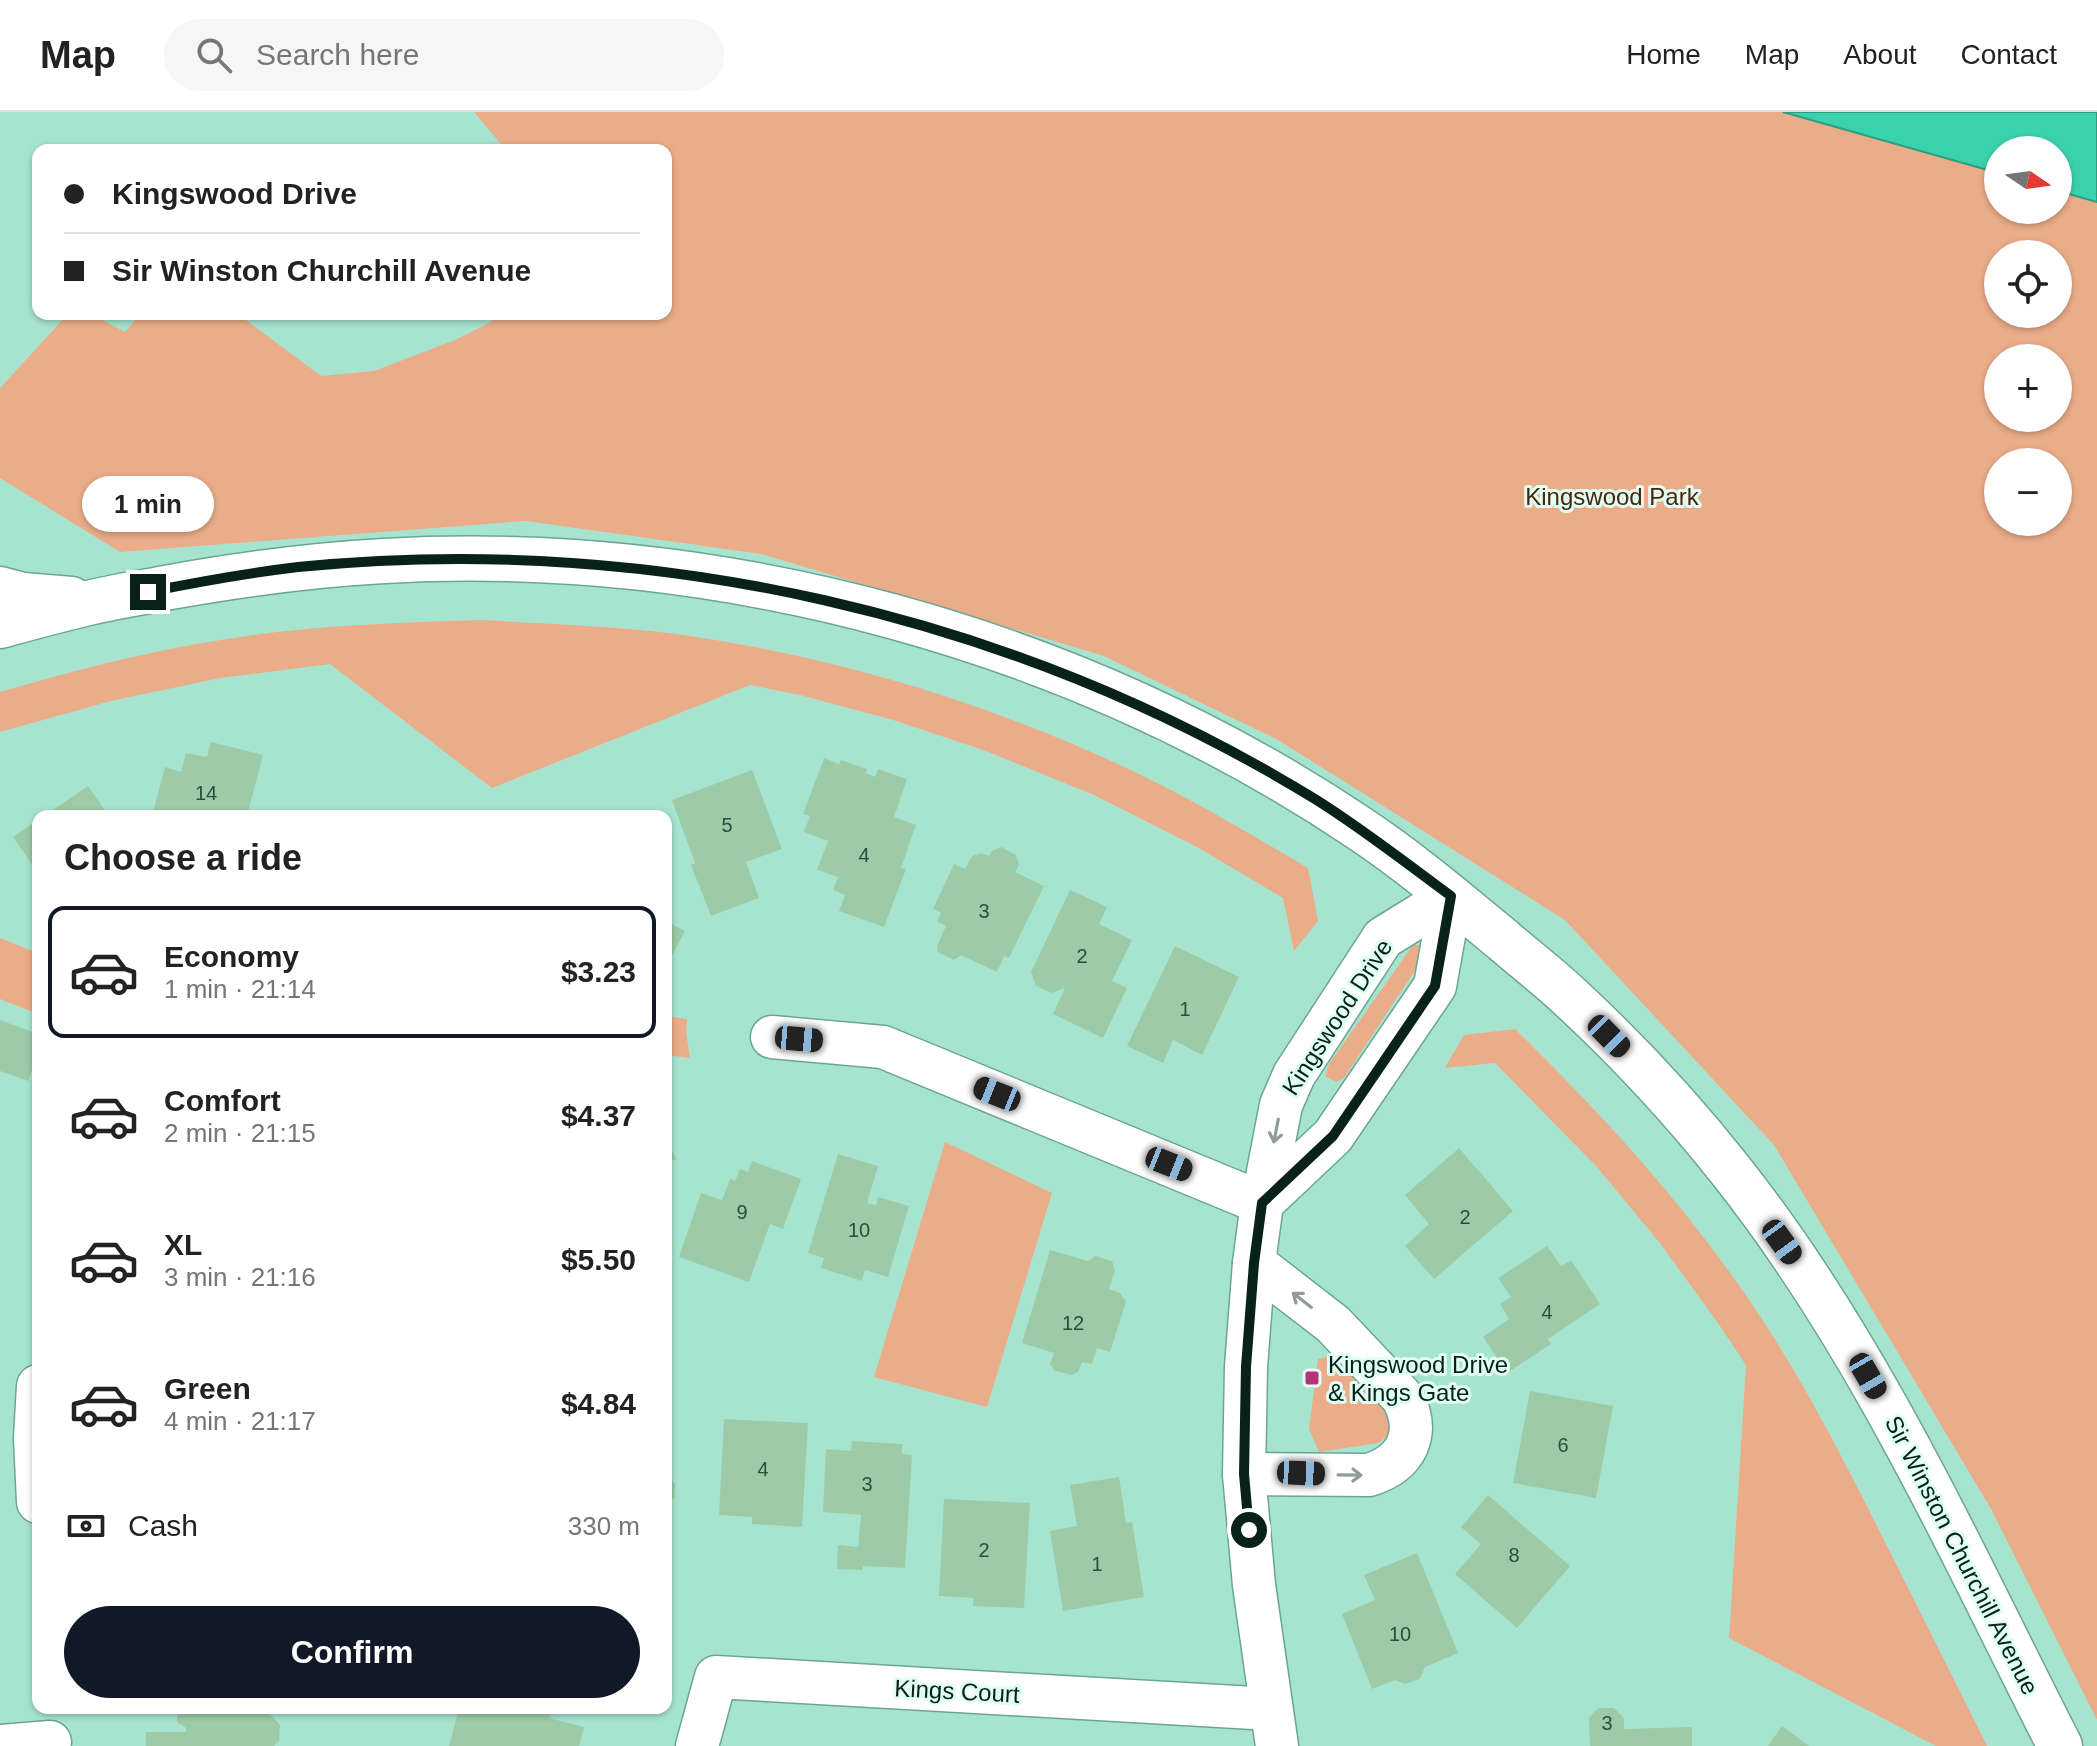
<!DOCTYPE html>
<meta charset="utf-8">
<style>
body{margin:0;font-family:Arial,sans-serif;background:#f6f6f6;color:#222;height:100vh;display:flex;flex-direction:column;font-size:30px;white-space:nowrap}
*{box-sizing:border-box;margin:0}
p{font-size:26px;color:#767676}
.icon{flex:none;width:44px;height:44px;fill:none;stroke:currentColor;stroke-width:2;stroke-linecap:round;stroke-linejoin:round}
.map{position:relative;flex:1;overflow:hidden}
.side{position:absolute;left:32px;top:698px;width:640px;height:904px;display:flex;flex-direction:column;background:#fff;border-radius:16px;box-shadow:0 2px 6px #0004}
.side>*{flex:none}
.banner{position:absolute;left:32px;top:32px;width:640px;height:176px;border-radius:16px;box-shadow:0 2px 6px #0004;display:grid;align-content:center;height:176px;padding:0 32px;background:#fff}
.needle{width:52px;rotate:103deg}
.fabs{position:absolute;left:1984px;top:24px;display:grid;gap:16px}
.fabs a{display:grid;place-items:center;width:88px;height:88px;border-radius:50%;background:#fff;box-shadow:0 2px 6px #0004;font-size:40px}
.end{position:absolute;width:36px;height:36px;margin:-18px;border:10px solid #08221a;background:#fff;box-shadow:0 0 0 4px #fff}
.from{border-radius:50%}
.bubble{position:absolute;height:56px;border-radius:28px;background:#fff;box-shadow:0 2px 6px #0004;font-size:26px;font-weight:600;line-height:56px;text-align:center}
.car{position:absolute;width:24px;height:48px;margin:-24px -12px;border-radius:10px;box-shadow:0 0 6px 2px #0007;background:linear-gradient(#222 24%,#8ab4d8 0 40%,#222 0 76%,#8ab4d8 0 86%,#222 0)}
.banner b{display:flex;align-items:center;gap:28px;height:76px;font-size:30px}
.banner b+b{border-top:2px solid #e0e0e0}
.banner i{width:20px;height:20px;background:#222}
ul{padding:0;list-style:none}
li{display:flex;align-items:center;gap:24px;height:132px;margin:0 16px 12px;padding:0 16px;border:4px solid transparent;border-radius:16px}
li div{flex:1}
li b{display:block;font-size:30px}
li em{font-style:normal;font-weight:600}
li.selected{border-color:#111827}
li>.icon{width:72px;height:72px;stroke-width:1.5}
h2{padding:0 32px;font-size:36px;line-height:96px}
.pay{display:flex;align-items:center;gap:20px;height:88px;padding:0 32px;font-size:30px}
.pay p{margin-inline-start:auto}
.primary-button{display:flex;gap:16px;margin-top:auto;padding:16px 32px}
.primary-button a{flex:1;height:92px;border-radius:48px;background:#111827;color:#fff;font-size:32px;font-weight:600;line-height:92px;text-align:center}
header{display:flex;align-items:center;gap:48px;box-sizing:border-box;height:112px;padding:0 40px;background:#fff;border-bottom:2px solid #e0e0e0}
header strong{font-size:38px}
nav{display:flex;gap:44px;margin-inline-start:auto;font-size:28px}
.search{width:560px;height:72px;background:#f6f6f6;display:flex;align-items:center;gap:20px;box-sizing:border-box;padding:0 28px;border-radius:44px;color:#767676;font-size:30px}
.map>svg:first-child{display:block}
</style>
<header>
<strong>Map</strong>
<div class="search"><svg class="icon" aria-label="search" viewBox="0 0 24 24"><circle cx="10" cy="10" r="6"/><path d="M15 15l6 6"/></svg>Search here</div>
<nav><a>Home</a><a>Map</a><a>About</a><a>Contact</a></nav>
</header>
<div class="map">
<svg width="2097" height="1634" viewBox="0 0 2097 1634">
<rect width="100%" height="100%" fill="#a7e4cf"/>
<g fill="#ebad89" fill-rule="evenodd">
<path d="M474 0H1783L1998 61V98H2058V79L2097 90V1608L1991 1397 1774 1033 1565 808 1278 628 1104 544 761 442 526 409 120 440 0 366V276L68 202H91L125 220 140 202H238L321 264 374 259 455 228 491 210 497 202H666V38H506ZM1998 142H2058V202H1998ZM1998 246H2058V306H1998ZM1998 350H2058V410H1998Z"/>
<path d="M482 508C547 512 611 514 676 522 835 544 994 592 1139 662 1197 690 1252 723 1308 756L1318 809 1294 839 1283 786 1199 736 1094 683 986 639 893 608 800 583 750 573 492 676 330 552 220 566 111 589 0 620V580C94 552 190 529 287 519 352 512 417 510 482 508Z"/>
<polygon points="0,826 38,841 38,902 0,887"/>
<polygon points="1413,833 1418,833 1423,835 1422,848 1344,966 1336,970 1325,964 1329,952"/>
<polygon points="666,904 687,907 686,920 690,946 666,943"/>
<path d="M1515 917C1604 1004 1688 1096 1758 1201 1807 1275 1847 1354 1887 1434 1920 1500 1954 1567 1987 1634H1936L1729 1526 1746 1253 1718 1211 1659 1130 1596 1054 1495 951 1445 956 1464 923Z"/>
<polygon points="945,1030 1052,1081 987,1295 874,1265"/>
<polygon points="1331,1244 1344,1253 1389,1304 1390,1322 1378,1331 1319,1340 1309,1317 1318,1247"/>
</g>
<polygon fill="#3ad2ac" stroke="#2b9d80" stroke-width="2" points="1783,0 2097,0 2097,90 2058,79 2058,38 1998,38 1998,61"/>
<g fill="#9dcba8">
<polygon points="211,630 263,643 247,704 152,704 165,655 181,660 186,641 207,645"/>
<polygon points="824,646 839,652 841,648 867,657 866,661 875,665 878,657 907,667 894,705 916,713 901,756 906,757 884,815 839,799 845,783 833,778 838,765 817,758 828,729 804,720 810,704 803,702"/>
<polygon points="752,658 782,737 746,750 759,786 711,804 691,753 695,751 672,688"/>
<polygon points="88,674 109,704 44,704"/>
<polygon points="38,708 38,761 13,725"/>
<polygon points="1001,735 1016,743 1019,753 1015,760 1044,774 1009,846 1004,844 997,860 961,843 954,848 938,840 937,834 946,814 937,810 941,801 933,797 954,752 965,757 972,744 981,741 989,744 992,739"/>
<polygon points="1070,778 1107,795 1099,812 1132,828 1112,869 1127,876 1103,926 1053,902 1065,876 1051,881 1036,874 1031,860"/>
<polygon points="666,809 685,819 666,855"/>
<polygon points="1175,834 1239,865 1202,943 1173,928 1163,951 1127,934"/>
<polygon points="0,908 38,922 38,940 28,969 0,959"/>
<polygon points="666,1024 676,1047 666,1051"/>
<polygon points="1459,1036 1513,1099 1434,1167 1405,1134 1429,1112 1405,1083"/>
<polygon points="838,1042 878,1054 867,1091 876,1093 878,1085 909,1094 888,1165 865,1158 862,1169 821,1156 824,1146 808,1141"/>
<polygon points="752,1049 801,1067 783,1117 770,1112 749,1170 679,1145 701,1081 722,1088 730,1067 735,1069 740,1057 748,1060"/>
<polygon points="1547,1134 1561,1154 1571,1148 1600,1192 1548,1227 1551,1232 1507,1261 1483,1225 1509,1207 1500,1192 1511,1185 1498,1166"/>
<polygon points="1050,1138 1088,1149 1095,1144 1112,1149 1115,1158 1109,1177 1120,1181 1126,1190 1110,1240 1097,1236 1092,1252 1082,1250 1078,1260 1072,1263 1055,1259 1050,1252 1054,1241 1022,1231"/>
<polygon points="1530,1279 1613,1294 1596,1386 1513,1371"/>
<polygon points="724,1307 808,1311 802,1415 752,1412 752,1405 719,1403"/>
<polygon points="852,1329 902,1332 902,1342 912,1343 905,1456 863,1454 863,1458 837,1457 838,1433 858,1435 861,1403 823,1400 826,1337 851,1339"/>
<polygon points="666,1361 675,1372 674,1386 666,1393"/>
<polygon points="1119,1365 1126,1411 1132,1410 1144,1485 1063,1499 1050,1419 1077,1414 1070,1373"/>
<polygon points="1488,1383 1570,1454 1517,1516 1455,1462 1481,1432 1461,1415"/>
<polygon points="944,1387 1030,1391 1024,1496 973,1494 974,1486 939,1484"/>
<polygon points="1417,1441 1458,1541 1425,1555 1420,1567 1405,1572 1395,1568 1372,1577 1342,1502 1375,1488 1364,1463"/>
<polygon points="178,1596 265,1596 265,1602 270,1602 280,1613 279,1629 274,1634 146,1634 146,1620 186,1620 186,1616 177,1610"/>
<polygon points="459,1596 552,1596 549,1606 584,1615 579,1634 449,1634"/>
<polygon points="1598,1596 1614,1596 1624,1606 1624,1617 1692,1615 1692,1634 1590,1634 1589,1606"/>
<polygon points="1782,1614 1809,1634 1768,1634"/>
</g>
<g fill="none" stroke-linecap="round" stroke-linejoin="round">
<defs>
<g id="minor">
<polyline points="772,925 883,935 1262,1091"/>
<polyline points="1262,1091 1333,1024 1435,874 1451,784"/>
<polyline points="38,1274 35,1326 38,1390"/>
<path d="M1244 1362 1369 1363C1407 1351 1421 1322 1403 1286L1333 1212 1254 1151"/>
<polyline points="0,1634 50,1630"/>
<polyline points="697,1634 716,1565 1271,1597"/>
<polyline points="1277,1634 1254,1473 1244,1362 1246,1255 1254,1151 1262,1091 1281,993 1294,963 1383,826 1451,784"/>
</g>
<g id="major">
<polyline points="0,477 23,483 71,487"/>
<path d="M0 514C29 506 59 498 88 491 113 485 139 481 165 476 237 463 310 453 384 449 724 430 1077 527 1359 716 1410 750 1456 789 1503 828 1526 848 1550 866 1572 887 1629 940 1683 998 1731 1059 1869 1233 1960 1438 2060 1634"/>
</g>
</defs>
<use href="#minor" stroke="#6ba693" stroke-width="45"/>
<use href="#major" stroke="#6ba693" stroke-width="47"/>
<use href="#minor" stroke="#fff" stroke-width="42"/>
<use href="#major" stroke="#fff" stroke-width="44"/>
</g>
<defs><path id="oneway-shaft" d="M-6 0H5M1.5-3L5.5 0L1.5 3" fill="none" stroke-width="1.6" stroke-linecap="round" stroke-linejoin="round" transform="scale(2)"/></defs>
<g stroke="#909c98">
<use href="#oneway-shaft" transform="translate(1276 1019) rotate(101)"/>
<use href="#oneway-shaft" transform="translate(1302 1188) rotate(-142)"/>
<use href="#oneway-shaft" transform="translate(1350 1363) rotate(1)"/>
</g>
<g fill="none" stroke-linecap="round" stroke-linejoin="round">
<path stroke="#08221a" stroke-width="10" d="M148 480C197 470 248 461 298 455 651 420 1013 502 1315 687 1363 717 1406 751 1451 784L1435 874 1333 1024 1262 1091 1254 1151 1246 1255 1244 1362 1249 1418"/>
</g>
<rect fill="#b7347b" stroke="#e0fef3" stroke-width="3" x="1304" y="1258" width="16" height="16" rx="4"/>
<g text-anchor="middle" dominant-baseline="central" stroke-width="6" stroke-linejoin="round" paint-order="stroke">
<g font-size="20" fill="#2d4c3e">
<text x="206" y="681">14</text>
<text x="727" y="713">5</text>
<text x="864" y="743">4</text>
<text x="984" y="799">3</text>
<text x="1082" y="844">2</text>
<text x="1185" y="897">1</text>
<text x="742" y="1100">9</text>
<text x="1465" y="1105">2</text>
<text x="859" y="1118">10</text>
<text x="1547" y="1200">4</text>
<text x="1073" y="1211">12</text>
<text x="1563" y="1333">6</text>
<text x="763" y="1357">4</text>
<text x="867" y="1372">3</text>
<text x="984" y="1438">2</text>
<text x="1514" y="1443">8</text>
<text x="1097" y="1452">1</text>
<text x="1400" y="1522">10</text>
<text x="1607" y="1611">3</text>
</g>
<g font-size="24" fill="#4b260c" stroke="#e0fef3">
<text x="1612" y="384">Kingswood Park</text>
</g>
<g font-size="24" fill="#08221a" stroke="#e0fef3">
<text transform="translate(1337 905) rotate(-57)">Kingswood Drive</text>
<text transform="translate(1962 1443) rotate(63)">Sir Winston Churchill Avenue</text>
<text transform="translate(957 1579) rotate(3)">Kings Court</text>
</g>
<g font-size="24" fill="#08221a" stroke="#e0fef3" text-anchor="start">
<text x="1328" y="1252">Kingswood Drive<tspan x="1328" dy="28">&amp; Kings Gate</tspan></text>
</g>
</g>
</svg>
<div class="fabs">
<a><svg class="needle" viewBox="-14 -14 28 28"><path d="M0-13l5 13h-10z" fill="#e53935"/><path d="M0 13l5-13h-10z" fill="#767676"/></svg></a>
<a><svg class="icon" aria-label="locate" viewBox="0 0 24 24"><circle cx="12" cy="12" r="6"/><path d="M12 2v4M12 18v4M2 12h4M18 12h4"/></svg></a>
<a>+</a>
<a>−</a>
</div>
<i class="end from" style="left:1249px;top:1418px"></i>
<i class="end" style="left:148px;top:480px"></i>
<div class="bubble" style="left:82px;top:364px;width:132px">1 min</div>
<i class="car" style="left:1609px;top:924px;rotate:135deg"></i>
<i class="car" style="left:799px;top:927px;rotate:95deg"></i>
<i class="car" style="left:997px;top:982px;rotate:292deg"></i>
<i class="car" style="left:1169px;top:1052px;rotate:112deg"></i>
<i class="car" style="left:1782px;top:1130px;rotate:144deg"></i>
<i class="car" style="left:1868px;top:1264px;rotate:150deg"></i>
<i class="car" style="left:1301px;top:1361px;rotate:92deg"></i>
<div class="banner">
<b><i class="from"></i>Kingswood Drive</b>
<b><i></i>Sir Winston Churchill Avenue</b>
</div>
<section class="side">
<h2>Choose a ride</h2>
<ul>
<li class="selected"><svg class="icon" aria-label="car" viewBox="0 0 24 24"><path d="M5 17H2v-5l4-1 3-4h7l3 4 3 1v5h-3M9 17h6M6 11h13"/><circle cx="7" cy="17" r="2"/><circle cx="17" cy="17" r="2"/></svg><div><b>Economy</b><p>1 min · 21:14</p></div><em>$3.23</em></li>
<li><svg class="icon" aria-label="car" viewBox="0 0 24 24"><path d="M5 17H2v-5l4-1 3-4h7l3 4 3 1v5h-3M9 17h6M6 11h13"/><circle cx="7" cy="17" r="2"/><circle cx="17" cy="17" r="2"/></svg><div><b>Comfort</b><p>2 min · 21:15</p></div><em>$4.37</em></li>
<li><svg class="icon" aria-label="car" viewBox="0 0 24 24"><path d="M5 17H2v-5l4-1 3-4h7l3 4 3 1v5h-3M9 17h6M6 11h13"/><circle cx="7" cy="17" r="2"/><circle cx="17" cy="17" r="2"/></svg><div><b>XL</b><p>3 min · 21:16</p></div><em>$5.50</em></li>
<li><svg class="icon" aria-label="car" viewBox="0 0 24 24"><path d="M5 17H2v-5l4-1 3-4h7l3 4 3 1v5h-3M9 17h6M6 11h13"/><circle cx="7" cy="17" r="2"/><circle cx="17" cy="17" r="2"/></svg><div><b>Green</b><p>4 min · 21:17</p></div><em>$4.84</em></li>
</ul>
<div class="pay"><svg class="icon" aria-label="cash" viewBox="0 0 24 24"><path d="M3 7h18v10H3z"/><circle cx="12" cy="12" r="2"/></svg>Cash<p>330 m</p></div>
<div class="primary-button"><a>Confirm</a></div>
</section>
</div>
